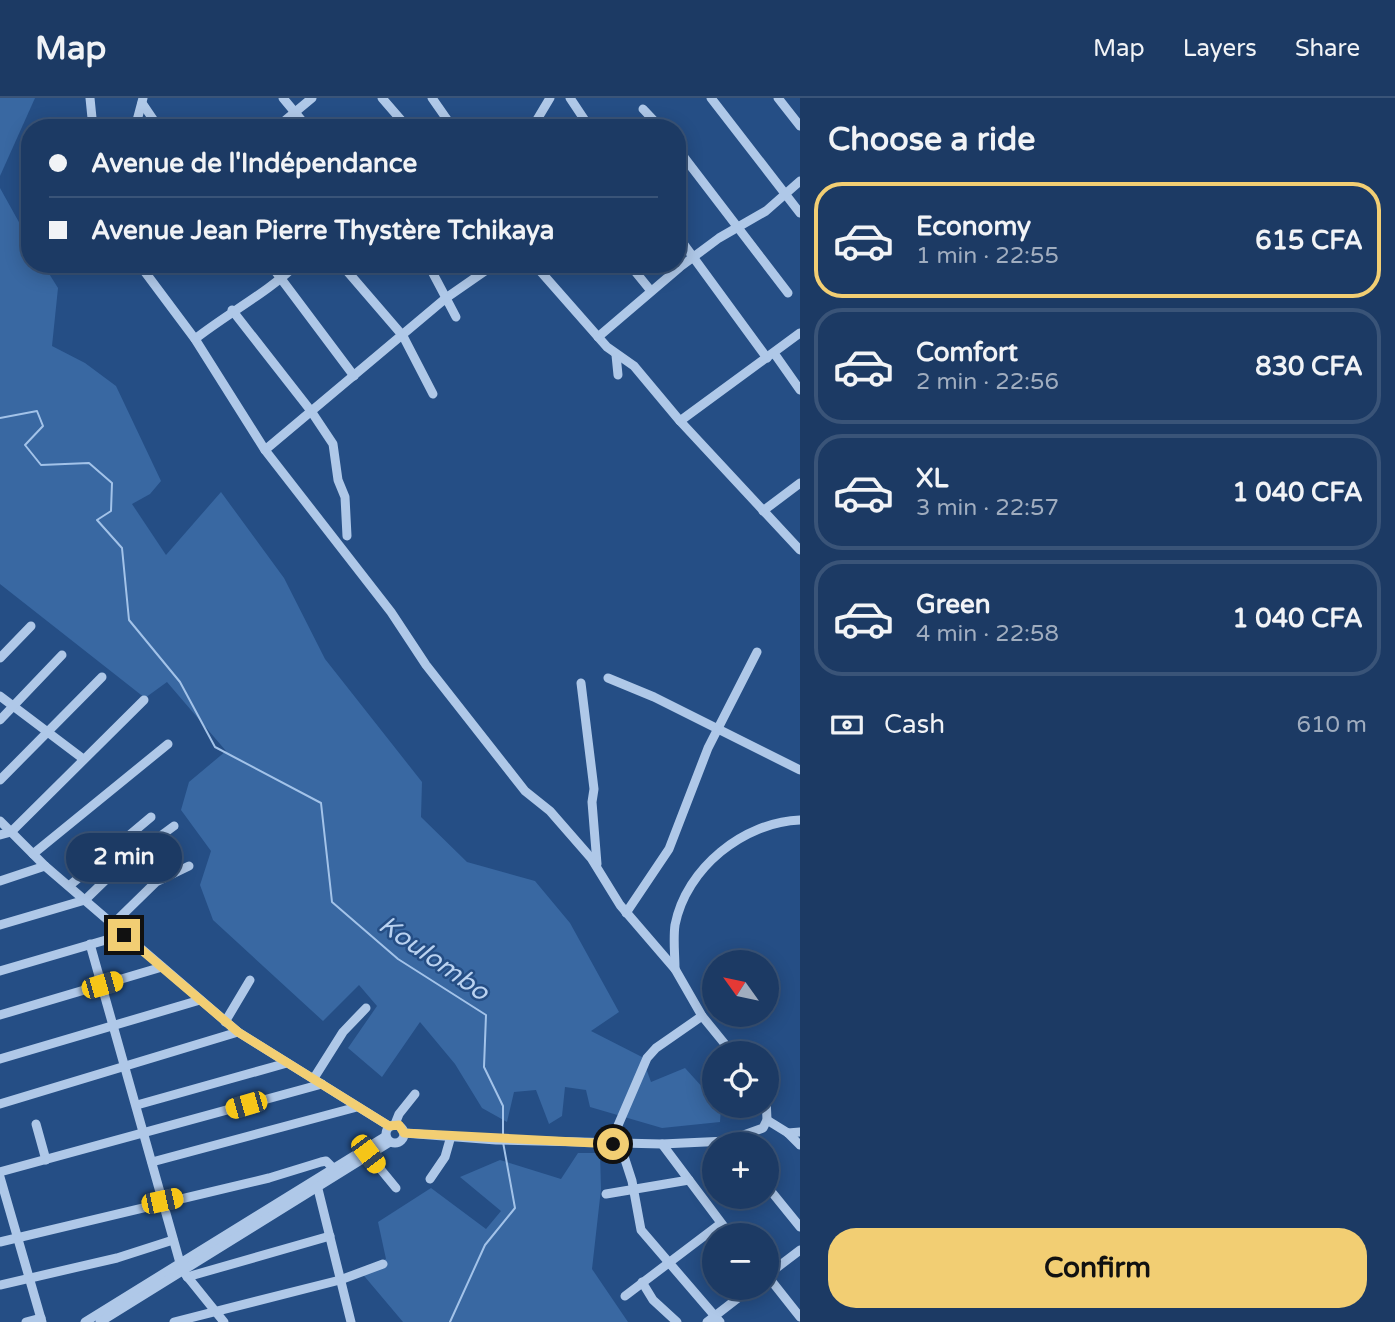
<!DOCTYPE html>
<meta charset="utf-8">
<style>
body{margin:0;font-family:"Varela Round",sans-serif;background:#25416a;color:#f1f3f6;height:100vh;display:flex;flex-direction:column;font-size:26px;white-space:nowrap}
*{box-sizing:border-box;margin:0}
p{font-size:23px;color:#a0adbf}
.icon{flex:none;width:38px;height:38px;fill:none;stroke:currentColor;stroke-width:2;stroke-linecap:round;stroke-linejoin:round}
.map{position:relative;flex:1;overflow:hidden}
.panel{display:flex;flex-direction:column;background:#1c3a64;width:595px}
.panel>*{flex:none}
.top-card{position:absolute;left:21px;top:21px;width:665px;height:154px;border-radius:28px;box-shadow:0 4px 18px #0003,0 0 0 2px #3a5478;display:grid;align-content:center;height:154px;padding:0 28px;background:#1c3a64}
.needle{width:46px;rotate:303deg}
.buttons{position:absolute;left:702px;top:852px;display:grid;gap:14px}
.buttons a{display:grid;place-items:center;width:77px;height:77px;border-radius:50%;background:#1c3a64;box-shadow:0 4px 18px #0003,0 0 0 2px #3a5478;font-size:35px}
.end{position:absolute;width:32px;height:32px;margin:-16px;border:9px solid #f2ce73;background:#111;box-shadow:0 0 0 4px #111}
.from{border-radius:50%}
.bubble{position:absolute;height:49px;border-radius:24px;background:#1c3a64;box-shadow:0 4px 18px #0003,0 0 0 2px #3a5478;font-size:23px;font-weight:700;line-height:49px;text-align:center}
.car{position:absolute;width:21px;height:42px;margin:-21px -10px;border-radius:9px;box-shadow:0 0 5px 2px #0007;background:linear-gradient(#f5c518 24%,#345 0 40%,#f5c518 0 76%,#345 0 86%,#f5c518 0)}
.top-card b{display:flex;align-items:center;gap:24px;height:66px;font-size:26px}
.top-card b+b{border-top:2px solid #3a5478}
.top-card i{width:18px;height:18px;background:#f1f3f6}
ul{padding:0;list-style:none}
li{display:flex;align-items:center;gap:21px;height:116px;margin:0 14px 10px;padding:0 14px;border:4px solid #3a5478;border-radius:28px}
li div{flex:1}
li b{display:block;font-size:26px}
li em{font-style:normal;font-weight:700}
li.selected{border-color:#f2ce73}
li>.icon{width:63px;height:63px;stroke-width:1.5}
h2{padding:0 28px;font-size:32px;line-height:84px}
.pay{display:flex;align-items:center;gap:18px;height:77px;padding:0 28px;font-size:26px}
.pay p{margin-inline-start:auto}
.cta{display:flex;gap:14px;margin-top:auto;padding:14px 28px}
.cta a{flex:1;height:80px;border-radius:28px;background:#f2ce73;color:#111;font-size:28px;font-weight:700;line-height:80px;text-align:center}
header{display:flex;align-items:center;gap:42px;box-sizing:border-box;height:98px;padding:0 35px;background:#1c3a64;border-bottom:2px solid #3a5478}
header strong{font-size:33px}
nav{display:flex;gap:38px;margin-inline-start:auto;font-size:24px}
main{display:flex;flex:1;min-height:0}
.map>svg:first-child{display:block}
</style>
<header>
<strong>Map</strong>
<nav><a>Map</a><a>Layers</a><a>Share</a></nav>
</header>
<main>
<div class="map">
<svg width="800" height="1224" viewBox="0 0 800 1224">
<rect width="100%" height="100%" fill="#254e85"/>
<g fill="#3968a2">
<polygon points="0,0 35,0 0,78"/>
<polygon points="0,90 30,144 30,166 43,166 58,190 52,248 85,265 116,288 161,383 150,396 132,406 166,457 221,394 284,480 325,561 422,684 421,719 467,764 535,783 570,825 619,914 591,933 642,959 651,984 685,970 714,1002 714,1008 721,1010 720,1024 662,1030 590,1009 586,992 565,989 562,1018 549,1026 536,992 514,994 507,1024 482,1010 455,966 420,924 382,979 348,950 377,908 359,887 323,923 213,822 200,787 211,753 181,712 189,684 226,653 167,584 145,600 0,486"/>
<polygon points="578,1055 600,1055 601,1091 592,1171 628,1224 403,1224 360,1173 386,1161 378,1124 431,1090 486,1131 501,1113 460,1079 500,1062 561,1081"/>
</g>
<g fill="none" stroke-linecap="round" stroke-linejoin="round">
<g stroke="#a3c3e9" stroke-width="2">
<polyline points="0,320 37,313 43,328 25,347 41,367 89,365 112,385 111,413 97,422 122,450 129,522 180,584 215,649 321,705 332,804 398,861 486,917 484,969 503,1008 503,1039"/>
<polyline points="450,1224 485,1147 515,1110 503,1044"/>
</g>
<g stroke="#afc8e8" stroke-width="9">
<polyline points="90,0 93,30"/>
<polyline points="283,0 308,30"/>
<polyline points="382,0 408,30"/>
<polyline points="432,0 453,30"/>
<polyline points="570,0 590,30"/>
<polyline points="711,0 800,115"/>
<polyline points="778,0 800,28"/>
<polyline points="142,5 159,30"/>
<polyline points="643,11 661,30"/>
<polyline points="135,30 143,0"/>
<polyline points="276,30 312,0"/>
<polyline points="474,30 487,24 508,30"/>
<polyline points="532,30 550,0"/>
<polyline points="677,50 788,195"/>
<polyline points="677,137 767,260"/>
<polyline points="139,166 195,241 265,352 391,514 426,567 525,693 550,713 591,760 620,807 675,871 702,918 733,956"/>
<polyline points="270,166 354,278"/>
<polyline points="341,166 403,238 433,296"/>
<polyline points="428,166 446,200 495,166"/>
<polyline points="534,166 607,249 634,268 680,323 800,452"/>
<polyline points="629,166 651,193"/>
<polyline points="232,212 311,313 333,346 338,382 345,399 347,438"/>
<polyline points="598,239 680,169 719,140 766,113 800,83"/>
<path d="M195 241C228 215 267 195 297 166"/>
<polyline points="774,255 800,292"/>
<polyline points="616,257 618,277"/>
<polyline points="680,323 800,235"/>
<polyline points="265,352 446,200 456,219"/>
<polyline points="763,413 800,385"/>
<polyline points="0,560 31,528"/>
<polyline points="608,580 654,599 800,672"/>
<polyline points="581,585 594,691 592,704 597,766"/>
<polyline points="0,598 82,660"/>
<polyline points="0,622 62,557"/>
<polyline points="0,682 102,579"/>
<polyline points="0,723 45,768 238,934 389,1028"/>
<polyline points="0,737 11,734 144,602"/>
<polyline points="33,756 168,646"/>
<polyline points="0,783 45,768"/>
<polyline points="69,788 151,719"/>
<polyline points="626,815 669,751 708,650 757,554"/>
<polyline points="0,827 85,802 121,767 174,728"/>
<polyline points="112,827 156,784 189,768"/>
<polyline points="90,846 182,1172 224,1224"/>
<path d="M675 871C675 857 673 841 675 827 686 770 744 724 800 722"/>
<polyline points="0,873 123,837"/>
<polyline points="0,917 162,869"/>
<polyline points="225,924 250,882"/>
<polyline points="0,961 200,902"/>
<polyline points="314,980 343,934 366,910"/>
<polyline points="0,1006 238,934"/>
<polyline points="137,1007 287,965"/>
<polyline points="767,1022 788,1035 800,1034"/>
<polyline points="36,1026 46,1062"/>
<polyline points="395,1026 399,1016 415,996"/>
<circle cx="395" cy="1036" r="9"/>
<polyline points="404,1035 496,1042 662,1046 727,1043 763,1030 767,1022 766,999"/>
<polyline points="788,1035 800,1047"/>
<polyline points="610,1046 647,960 656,950 702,918"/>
<polyline points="620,1046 632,1083 641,1132 720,1224"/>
<polyline points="662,1046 731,1138"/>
<polyline points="368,1056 396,1090"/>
<polyline points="152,1064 357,1009"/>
<polyline points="0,1074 322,986"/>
<polyline points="0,1079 42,1224"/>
<polyline points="430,1081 445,1059 451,1038"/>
<polyline points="317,1087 351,1224"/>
<polyline points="766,1087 800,1129"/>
<polyline points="606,1096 689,1082"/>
<polyline points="0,1144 269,1080 321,1064 326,1063 333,1070"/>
<polyline points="766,1176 800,1219"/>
<polyline points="766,1178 800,1152"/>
<polyline points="187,1179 330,1138"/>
<polyline points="642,1184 653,1202 677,1224"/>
<polyline points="0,1187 117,1160 173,1142"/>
<polyline points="625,1198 720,1126"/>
<polyline points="26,1224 41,1220"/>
<polyline points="85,1224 386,1038"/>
<polyline points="100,1224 390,1044"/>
<polyline points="174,1224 340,1182 383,1166"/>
<polyline points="707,1224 751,1190"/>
</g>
</g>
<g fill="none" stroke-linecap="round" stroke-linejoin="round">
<polyline stroke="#f2ce73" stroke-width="9" points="124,837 238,934 389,1028 399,1027 404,1035 613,1046"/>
</g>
<g text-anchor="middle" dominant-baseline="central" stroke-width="5" stroke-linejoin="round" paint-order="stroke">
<g font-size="26" font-style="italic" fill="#bad2f0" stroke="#254e85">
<text transform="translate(434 860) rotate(35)">Koulombo</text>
</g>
</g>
</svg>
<div class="buttons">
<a><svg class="needle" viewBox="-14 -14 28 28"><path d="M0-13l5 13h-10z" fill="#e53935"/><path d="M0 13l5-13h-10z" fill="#a0adbf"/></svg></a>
<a><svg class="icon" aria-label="locate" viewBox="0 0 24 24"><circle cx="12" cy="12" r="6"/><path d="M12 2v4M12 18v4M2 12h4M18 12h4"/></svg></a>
<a>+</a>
<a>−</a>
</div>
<i class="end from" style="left:613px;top:1046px"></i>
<i class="end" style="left:124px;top:837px"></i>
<div class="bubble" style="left:66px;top:735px;width:116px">2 min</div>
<i class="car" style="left:102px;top:887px;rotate:74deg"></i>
<i class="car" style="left:246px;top:1007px;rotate:254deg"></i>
<i class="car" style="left:368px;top:1056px;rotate:143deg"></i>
<i class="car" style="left:162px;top:1103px;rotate:78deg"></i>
<div class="top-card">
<b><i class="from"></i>Avenue de l'Indépendance</b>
<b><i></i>Avenue Jean Pierre Thystère Tchikaya</b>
</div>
</div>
<section class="panel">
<h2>Choose a ride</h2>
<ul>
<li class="selected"><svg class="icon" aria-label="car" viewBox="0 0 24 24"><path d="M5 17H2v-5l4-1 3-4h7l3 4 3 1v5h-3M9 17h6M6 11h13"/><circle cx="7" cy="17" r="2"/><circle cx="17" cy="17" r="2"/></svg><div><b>Economy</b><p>1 min · 22:55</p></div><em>615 CFA</em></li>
<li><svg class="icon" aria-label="car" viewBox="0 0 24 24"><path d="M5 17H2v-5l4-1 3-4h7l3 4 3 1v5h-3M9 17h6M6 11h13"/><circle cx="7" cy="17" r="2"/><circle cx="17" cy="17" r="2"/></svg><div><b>Comfort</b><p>2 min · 22:56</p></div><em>830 CFA</em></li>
<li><svg class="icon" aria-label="car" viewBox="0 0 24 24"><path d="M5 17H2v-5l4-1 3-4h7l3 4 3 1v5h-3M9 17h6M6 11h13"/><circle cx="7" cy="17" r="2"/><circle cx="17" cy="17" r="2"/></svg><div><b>XL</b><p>3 min · 22:57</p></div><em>1 040 CFA</em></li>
<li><svg class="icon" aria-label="car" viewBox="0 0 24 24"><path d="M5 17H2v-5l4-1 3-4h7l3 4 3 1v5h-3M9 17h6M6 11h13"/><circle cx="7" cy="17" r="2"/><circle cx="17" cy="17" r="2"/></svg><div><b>Green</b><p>4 min · 22:58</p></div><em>1 040 CFA</em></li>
</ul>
<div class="pay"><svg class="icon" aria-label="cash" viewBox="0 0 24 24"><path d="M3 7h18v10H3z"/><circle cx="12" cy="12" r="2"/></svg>Cash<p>610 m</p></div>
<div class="cta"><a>Confirm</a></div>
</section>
</main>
